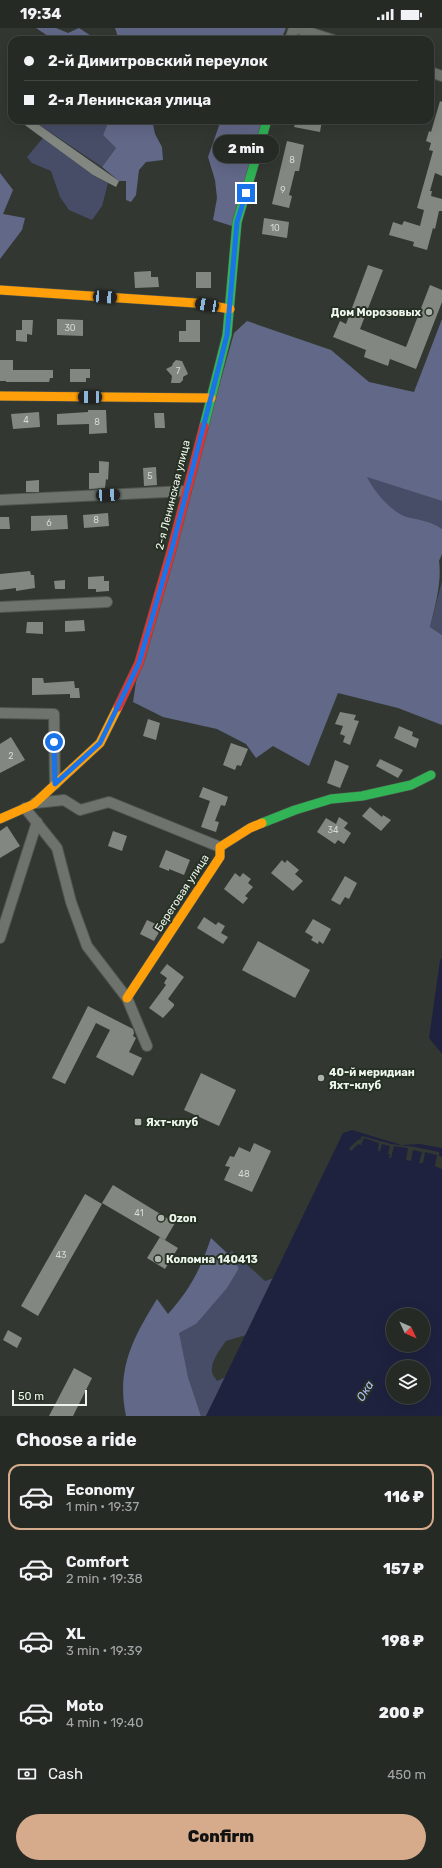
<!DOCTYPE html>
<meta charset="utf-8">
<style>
body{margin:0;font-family:Rubik,sans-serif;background:#323632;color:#f1f3f6;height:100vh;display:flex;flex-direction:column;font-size:15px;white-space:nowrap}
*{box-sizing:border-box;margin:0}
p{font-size:13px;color:#a4a7a7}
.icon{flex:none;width:22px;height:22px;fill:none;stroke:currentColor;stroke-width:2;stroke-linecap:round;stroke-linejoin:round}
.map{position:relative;height:1388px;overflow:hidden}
.side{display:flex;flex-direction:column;background:#262a25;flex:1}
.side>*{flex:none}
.hud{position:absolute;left:8px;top:8px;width:426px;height:88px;border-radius:12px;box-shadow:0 4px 16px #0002,0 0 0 1px #424642;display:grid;align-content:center;height:88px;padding:0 16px;background:#262a25}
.needle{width:26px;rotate:134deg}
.buttons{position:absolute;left:386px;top:1280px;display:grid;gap:8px}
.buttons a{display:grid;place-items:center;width:44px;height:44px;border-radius:50%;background:#262a25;box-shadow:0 4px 16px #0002,0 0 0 1px #424642;font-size:20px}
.scale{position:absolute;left:12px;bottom:10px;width:75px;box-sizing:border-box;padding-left:4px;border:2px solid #eef5ed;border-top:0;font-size:11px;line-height:14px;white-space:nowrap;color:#eef5ed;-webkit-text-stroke:3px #263124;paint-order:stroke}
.end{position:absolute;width:18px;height:18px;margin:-9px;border:5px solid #1a73e8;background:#fff;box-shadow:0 0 0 2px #fff}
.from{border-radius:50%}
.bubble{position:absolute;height:28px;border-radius:14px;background:#262a25;box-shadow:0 4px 16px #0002,0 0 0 1px #424642;font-size:13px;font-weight:800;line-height:28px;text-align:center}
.car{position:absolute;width:12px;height:24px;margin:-12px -6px;border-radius:5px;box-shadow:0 0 3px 1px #0007;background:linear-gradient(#222 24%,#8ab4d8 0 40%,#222 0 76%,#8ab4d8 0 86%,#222 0)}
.hud b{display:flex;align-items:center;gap:14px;height:38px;font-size:15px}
.hud b+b{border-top:1px solid #424642}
.hud i{width:10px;height:10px;background:#f1f3f6}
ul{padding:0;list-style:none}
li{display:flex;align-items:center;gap:12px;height:66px;margin:0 8px 6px;padding:0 8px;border:2px solid transparent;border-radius:12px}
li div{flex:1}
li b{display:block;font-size:15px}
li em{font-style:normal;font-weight:800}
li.on{border-color:#d6ab8b}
li>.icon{width:36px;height:36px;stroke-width:1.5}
h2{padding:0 16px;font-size:18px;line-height:48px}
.pay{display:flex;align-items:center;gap:10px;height:44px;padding:0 16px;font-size:15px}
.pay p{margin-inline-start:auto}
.button{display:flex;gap:8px;margin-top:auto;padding:8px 16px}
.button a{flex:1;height:46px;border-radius:24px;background:#d6ab8b;color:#111;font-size:16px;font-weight:800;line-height:46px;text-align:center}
.status{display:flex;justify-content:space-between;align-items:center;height:28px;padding:0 20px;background:#262a25;direction:ltr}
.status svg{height:11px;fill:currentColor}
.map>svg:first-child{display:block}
</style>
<div class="status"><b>19:34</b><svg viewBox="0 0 49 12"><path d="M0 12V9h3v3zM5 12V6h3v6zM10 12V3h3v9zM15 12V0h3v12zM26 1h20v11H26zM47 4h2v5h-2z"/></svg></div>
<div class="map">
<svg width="442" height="1388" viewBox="0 0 442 1388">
<rect width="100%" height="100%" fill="#323831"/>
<g fill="#474d67">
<polygon points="32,92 109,92 103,107 116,120 102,139"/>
<polygon points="43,110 93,147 108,155 102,178 92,192 69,182 60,169 51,143 32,135 27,129"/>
<path d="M366 448 442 473V501C431 493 420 492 407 489 390 484 374 463 366 448Z"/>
<polygon points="442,553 442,607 430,599"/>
<path d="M232 1223 265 1253 274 1250 246 1307 226 1313C221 1320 210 1334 212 1344 212 1346 215 1350 217 1353L226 1349 206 1388H201L188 1349 178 1305 196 1296 239 1240 228 1226Z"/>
</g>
<g fill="#626888">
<polygon points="36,0 56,0 68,5 79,0 96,11 94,12 54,12"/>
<polygon points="115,0 286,0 281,12 119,12"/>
<polygon points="109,92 152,92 155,106 162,119 163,132 146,134 139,142 136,167 131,174 126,172 126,153 119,153 102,139 116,120 103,107"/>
<polygon points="221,92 262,92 232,198 213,192 217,170 215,152 208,129"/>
<polygon points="0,145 13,162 3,186 25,190 22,202 0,231"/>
<path d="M442 291V473L367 449C374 463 391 484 407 489 420 492 431 493 442 501V526L439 533C442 554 435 578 430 599L442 607V697L398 680 338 665 309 738 273 718 256 730 246 716 217 701 163 689 133 674 136 654 234 305 247 293 331 322 369 354 414 364Z"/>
<path d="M211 1210 228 1226 239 1240 227 1260 196 1296 179 1305 188 1349 201 1388H126C116 1341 133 1310 157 1271L168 1286C191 1260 200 1242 211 1210Z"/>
</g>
<g fill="#1f223f" fill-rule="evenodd">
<polygon points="442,930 442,1026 429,1010 440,932"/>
<path d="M352 1102 402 1117 420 1116 442 1120V1388H206L343 1105ZM393 1287H423V1317H393ZM393 1339H423V1369H393Z"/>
</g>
<polygon fill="#323831" points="362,1108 391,1116 415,1119 439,1124 439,1128 442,1129 442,1141 435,1138 437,1127 425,1124 423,1135 419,1135 422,1124 413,1122 411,1133 406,1132 408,1120 394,1118 391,1130 389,1130 390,1126 388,1126 390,1118 382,1116 380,1123 378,1123 379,1115 364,1110 361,1117 358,1116 351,1123 349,1120 359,1111 360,1112"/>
<g fill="#828781">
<polygon points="440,73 442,74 442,148 435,145 430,163 432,163 431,168 442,171 442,183 439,183 435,201 433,200 427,222 413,218 414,214 389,207 393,194 402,197 404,193 420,198 424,182 417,180 433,123 429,122 431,115 426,113 429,103 431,104"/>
<polygon points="18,92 32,92 119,153 116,159 93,147"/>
<polygon points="296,92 322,92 320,104 294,99"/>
<polygon points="287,113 304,117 299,143 295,143 289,167 292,168 289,180 272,176"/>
<polygon points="264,190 289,194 287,210 262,206"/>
<polygon points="368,237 383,242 360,301 406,319 430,257 442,262 442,274 416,341 390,331 388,338 364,329 366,322 333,309 340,293 346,296"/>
<polygon points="151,243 151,249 158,249 159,259 135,260 134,244"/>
<rect x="196" y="244" width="15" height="16"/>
<polygon points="57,291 83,292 83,308 57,307"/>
<polygon points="22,292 33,292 32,307 27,306 27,314 16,313 16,302 22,302"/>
<polygon points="186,292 200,292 200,314 179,314 179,303 186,303"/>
<polygon points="0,332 13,332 13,342 53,342 53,350 50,350 49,354 6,354 6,353 0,353"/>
<polygon points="176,332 182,333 188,346 183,349 183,352 180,355 171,355 172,348 166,341 172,338 173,335"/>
<polygon points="70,341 90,341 90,350 86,350 86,354 70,354"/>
<polygon points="88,382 106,382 107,405 89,406 89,396 57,397 57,386 88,384"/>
<polygon points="39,384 40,399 13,401 11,386"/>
<polygon points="154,385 164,385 165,400 155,400"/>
<polygon points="99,433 109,434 108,452 106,451 105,460 89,461 89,445 99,445"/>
<polygon points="156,439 157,457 144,458 143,440"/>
<polygon points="39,452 39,464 26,464 26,453"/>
<polygon points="108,485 109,498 84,500 83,487"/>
<polygon points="67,487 68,501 31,503 31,488"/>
<polygon points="0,489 9,489 10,501 0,501"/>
<polygon points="30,543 31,547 34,547 35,560 16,563 16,560 0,562 0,546"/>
<polygon points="104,548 104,553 109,553 109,563 96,564 96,561 88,561 88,549"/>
<polygon points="65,552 65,561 55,561 54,553"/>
<polygon points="84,592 85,603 65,604 65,593"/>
<polygon points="27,594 43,594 43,606 26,605"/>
<polygon points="32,650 43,650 44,655 74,653 75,660 79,660 80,670 70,670 70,666 32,667"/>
<polygon points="340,684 356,687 354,692 359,693 350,717 343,714 345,708 340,706 343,698 335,696"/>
<polygon points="148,691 160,695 156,712 143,708"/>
<polygon points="399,698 413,704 412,708 419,711 416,720 394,710"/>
<polygon points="11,709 25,732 0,745 0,716"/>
<polygon points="231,715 248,721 241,738 237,737 235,742 223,737"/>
<polygon points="380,731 403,742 398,750 376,738"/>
<polygon points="335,732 349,738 340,760 327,755"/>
<polygon points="203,759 228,769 225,778 221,777 215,793 219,794 216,804 201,799 210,773 199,769"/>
<polygon points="370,779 382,789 383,787 391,792 381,803 362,788"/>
<polygon points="339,789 348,795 344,800 351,805 344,816 338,812 335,816 317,804 326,790 336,796"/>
<polygon points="7,798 20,818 0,830 0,803"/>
<polygon points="113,803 127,808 122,823 108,818"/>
<polygon points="166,822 190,832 184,847 169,841 169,843 159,839"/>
<polygon points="282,832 285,835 287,832 299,842 295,846 303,853 293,863 271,845"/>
<polygon points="235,845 240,849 243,845 251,851 248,855 253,859 245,868 248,870 243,876 224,861"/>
<polygon points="345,848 357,855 349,871 345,869 340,877 331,872"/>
<polygon points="204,889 216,897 218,894 225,898 221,905 228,909 223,916 197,900"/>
<polygon points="313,891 331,901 323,916 319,913 318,916 311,912 313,909 305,904"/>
<polygon points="147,892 162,899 154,913 140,906"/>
<polygon points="258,913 310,942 295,970 242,942"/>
<polygon points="167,936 184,949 168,971 174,976 174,978 163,990 149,980 166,957 164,955 167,950 160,945"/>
<polygon points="88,978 133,1001 134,1005 133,1008 136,1010 129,1024 142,1030 133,1048 96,1029 110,1002 96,995 65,1056 52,1050"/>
<polygon points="201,1045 236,1062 219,1098 184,1082"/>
<polygon points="254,1115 271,1123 252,1164 224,1152 230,1139 225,1138 230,1128 234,1129 239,1119 250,1124"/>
<polygon points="113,1157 175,1195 165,1212 102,1175"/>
<polygon points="85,1166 102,1176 38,1288 21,1278"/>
<polygon points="160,1209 178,1220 165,1241 147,1230"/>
<polygon points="8,1302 22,1310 17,1320 3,1312"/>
<polygon points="74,1340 92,1350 73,1388 49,1388"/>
</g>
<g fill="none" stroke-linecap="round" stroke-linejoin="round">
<defs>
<g id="street">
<polyline points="296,0 333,12"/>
<polyline points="290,12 294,0"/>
<polyline points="430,44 442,48"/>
<polyline points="0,472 186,463"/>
<polyline points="0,579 107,574"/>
<polyline points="0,685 54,686 55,756"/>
<polyline points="35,775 64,772 80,782 109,774 220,819"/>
<polyline points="25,780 57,820 71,874 87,918 127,970 147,1018"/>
<polyline points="0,910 37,794"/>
</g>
<g id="fast">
<polyline points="204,398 227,307 237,194 267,92"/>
<polyline points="262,795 295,782 331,771 362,768 411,757 431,747"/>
</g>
<g id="slow">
<polyline points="0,262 195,275 230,281"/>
<polyline points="0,368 211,370"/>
<polyline points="0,791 34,776 100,715 118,679"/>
<polyline points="127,970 220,829 220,819 250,800 262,795"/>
</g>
<polyline id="jam" points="118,679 139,635 171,524 204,398"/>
</defs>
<use href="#street" stroke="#515750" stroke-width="12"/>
<use href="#fast" stroke="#515750" stroke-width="10"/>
<use href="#slow" stroke="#515750" stroke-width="10"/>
<use href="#jam" stroke="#515750" stroke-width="10"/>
<use href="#street" stroke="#6e746d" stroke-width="10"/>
<use href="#fast" stroke="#30b455" stroke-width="9"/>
<use href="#slow" stroke="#ff9f0a" stroke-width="9"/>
<use href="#jam" stroke="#e5322d" stroke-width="9"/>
</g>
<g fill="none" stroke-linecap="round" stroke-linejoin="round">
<polyline stroke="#1a73e8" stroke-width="5" points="54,714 55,756 100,715 139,635 171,524 227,307 237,194 246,165"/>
</g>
<g fill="#acb3ab" stroke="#263124" stroke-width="1.5">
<circle cx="429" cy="284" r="4"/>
<circle cx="321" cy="1050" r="4"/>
<rect x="134" y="1090" width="8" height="8" rx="2"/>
<circle cx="161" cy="1190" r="4"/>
<circle cx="158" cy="1231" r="4"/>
</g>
<g text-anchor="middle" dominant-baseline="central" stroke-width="4" stroke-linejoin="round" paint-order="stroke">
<g font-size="9" fill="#d3dad2">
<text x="292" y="132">8</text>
<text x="283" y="162">9</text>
<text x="275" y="200">10</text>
<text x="70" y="300">30</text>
<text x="178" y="343">7</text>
<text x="26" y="392">4</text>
<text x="97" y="394">8</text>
<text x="150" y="448">5</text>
<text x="96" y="492">8</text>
<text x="49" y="495">6</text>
<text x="11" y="728">2</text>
<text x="333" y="802">34</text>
<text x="244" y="1146">48</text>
<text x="139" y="1185">41</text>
<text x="61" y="1227">43</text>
</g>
<g font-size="11" font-weight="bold" fill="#eef5ed" stroke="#263124" text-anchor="start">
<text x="421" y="284" text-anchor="end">Дом Морозовых</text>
<text x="329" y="1044">40-й меридиан<tspan x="329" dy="13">Яхт-клуб</tspan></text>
<text x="146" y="1094">Яхт-клуб</text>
<text x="169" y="1190">Ozon</text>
<text x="166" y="1231">Коломна 140413</text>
</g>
<g font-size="11" fill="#eef5ed" stroke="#263124">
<text transform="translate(173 467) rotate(-76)">2-я Ленинская улица</text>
<text transform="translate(182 865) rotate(-57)">Береговая улица</text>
</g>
<g font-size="12" font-style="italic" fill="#b4c0fe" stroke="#263124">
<text transform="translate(365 1363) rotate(-58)">Ока</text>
</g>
</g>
</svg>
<div class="buttons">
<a><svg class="needle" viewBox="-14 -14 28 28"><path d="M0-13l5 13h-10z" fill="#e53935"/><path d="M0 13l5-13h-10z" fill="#a4a7a7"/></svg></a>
<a><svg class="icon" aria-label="layers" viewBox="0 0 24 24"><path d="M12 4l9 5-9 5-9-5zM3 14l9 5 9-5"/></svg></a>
</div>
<div class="scale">50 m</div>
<i class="end from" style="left:54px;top:714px"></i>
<i class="end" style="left:246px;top:165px"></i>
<div class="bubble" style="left:213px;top:107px;width:66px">2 min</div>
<i class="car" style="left:105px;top:269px;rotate:94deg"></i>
<i class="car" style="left:207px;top:277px;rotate:280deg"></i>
<i class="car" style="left:90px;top:369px;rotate:270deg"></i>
<i class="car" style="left:108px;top:467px;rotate:87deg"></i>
<div class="hud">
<b><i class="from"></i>2-й Димитровский переулок</b>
<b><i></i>2-я Ленинская улица</b>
</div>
</div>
<section class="side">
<h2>Choose a ride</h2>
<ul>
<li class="on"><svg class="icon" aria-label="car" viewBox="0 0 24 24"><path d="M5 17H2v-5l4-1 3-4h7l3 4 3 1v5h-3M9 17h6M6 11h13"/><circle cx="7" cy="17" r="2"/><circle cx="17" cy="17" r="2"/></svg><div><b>Economy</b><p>1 min · 19:37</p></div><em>116 ₽</em></li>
<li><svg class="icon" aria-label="car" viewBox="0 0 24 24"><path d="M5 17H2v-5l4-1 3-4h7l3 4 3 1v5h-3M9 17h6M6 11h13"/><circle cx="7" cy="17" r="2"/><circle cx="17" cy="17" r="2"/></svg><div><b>Comfort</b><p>2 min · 19:38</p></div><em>157 ₽</em></li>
<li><svg class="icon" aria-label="car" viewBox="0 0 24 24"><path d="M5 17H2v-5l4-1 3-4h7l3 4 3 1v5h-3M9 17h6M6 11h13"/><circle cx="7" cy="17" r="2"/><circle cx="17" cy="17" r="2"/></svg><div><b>XL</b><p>3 min · 19:39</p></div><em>198 ₽</em></li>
<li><svg class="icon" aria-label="car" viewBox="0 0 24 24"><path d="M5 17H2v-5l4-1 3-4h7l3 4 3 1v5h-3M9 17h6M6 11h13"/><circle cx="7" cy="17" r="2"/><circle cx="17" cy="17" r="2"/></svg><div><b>Moto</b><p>4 min · 19:40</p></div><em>200 ₽</em></li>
</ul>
<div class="pay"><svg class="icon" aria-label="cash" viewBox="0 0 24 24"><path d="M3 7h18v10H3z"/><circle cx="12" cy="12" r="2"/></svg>Cash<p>450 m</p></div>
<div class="button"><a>Confirm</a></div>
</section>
